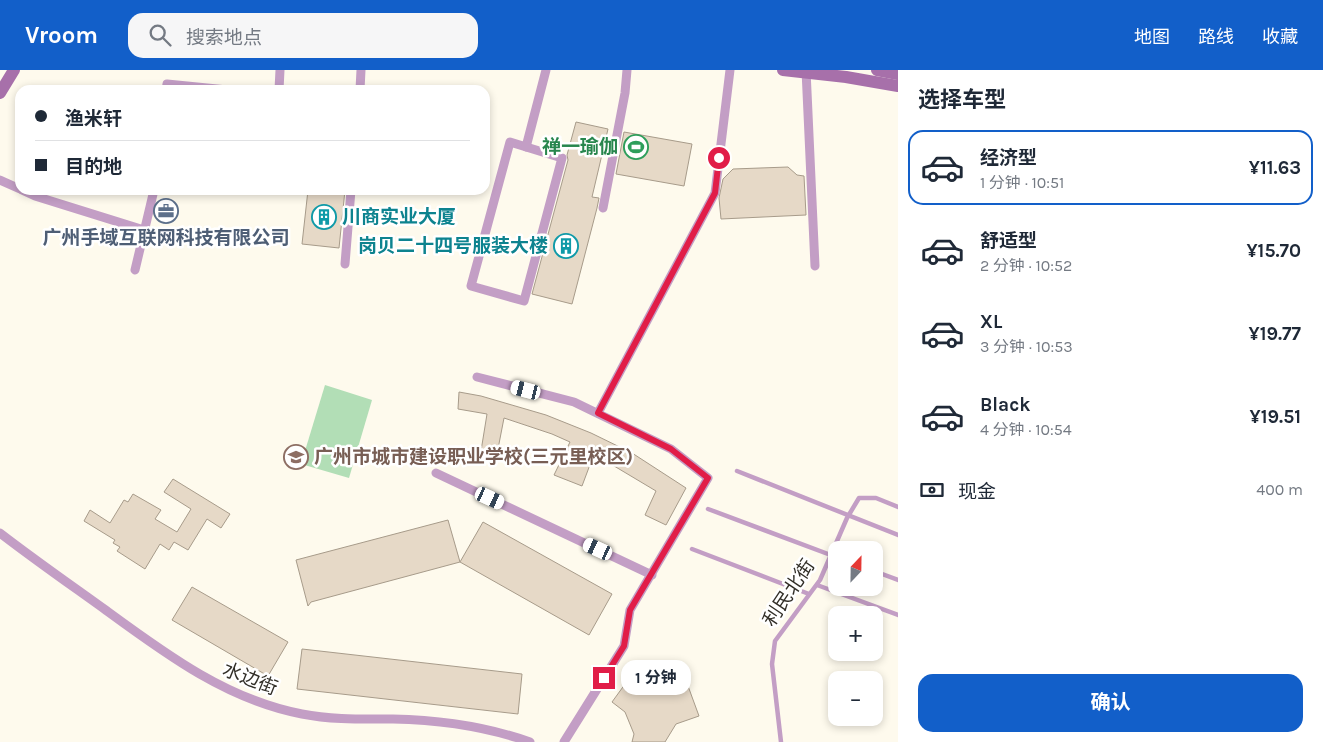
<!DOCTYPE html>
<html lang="zh">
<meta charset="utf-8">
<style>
body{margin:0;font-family:Karla,"Noto Sans SC",sans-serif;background:#f6f6f7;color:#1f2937;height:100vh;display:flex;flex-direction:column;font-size:19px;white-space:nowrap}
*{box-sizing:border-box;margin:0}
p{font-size:16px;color:#747a83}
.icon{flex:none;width:28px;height:28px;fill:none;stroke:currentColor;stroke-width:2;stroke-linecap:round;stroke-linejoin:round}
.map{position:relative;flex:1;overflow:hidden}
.drawer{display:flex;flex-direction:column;background:#fff;width:425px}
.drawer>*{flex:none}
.hud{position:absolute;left:15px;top:15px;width:475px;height:110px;border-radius:15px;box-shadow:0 2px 8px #0003;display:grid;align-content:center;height:110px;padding:0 20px;background:#fff}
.needle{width:32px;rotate:22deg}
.buttons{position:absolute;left:828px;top:471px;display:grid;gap:10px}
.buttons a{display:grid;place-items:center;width:55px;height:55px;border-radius:10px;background:#fff;box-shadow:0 2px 8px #0003;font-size:25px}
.end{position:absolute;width:22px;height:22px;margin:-11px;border:6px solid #e11d48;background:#fff;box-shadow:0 0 0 2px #fff}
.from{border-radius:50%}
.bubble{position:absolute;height:35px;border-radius:15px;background:#fff;box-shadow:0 2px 8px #0003;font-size:16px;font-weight:700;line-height:35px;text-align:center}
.car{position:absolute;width:15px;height:30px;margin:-15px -8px;border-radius:6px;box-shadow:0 0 4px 1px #0007;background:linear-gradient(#fff 24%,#345 0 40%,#fff 0 76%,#345 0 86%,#fff 0)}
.hud b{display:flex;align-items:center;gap:18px;height:48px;font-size:19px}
.hud b+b{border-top:1px solid #e0e1e3}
.hud i{width:12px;height:12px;background:#1f2937}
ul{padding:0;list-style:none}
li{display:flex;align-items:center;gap:15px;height:75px;margin:0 10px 8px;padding:0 10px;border:2px solid transparent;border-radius:15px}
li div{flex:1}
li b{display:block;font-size:19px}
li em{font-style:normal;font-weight:700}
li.on{border-color:#125fc9}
li>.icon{width:45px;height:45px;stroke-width:1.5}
h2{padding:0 20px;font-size:22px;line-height:60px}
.pay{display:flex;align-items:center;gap:12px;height:55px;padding:0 20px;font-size:19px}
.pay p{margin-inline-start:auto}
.primary-button{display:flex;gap:10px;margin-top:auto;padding:10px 20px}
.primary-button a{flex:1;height:58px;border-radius:15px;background:#125fc9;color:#fff;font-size:20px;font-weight:700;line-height:58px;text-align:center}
header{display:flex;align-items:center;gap:30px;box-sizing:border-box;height:70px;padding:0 25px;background:#125fc9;color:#fff}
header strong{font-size:24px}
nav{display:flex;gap:28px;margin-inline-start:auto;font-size:18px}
.search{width:350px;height:45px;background:#f6f6f7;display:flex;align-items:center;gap:12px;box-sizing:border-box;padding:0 18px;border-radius:15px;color:#747a83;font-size:19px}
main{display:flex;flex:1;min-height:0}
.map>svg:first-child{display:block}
</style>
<header>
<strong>Vroom</strong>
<div class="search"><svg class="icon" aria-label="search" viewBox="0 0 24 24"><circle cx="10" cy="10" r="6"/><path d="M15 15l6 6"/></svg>搜索地点</div>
<nav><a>地图</a><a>路线</a><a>收藏</a></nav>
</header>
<main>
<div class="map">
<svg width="898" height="672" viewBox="0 0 898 672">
<rect width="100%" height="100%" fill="#fefaed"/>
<polygon fill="#b2deb6" points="325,315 372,330 349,408 301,394"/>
<g fill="#e6d9c7" stroke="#a79b8a">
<polygon points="576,52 608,59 592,127 599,128 597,138 572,234 532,224 568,90 567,85"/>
<polygon points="624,62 692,74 684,116 616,104"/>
<polygon points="788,97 797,105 804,106 806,145 721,149 719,128 723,109 733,99"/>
<polygon points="308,120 345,120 339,178 302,174"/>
<polygon points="459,322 481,326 546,345 591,363 632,383 686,418 666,455 645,445 656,421 594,384 582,416 554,405 570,372 552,364 504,348 497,384 481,381 487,344 458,339"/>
<polygon points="173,409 230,444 221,458 207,449 188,480 174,472 169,480 160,474 145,499 117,481 120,477 113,473 115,470 84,451 90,440 110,453 124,430 128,432 133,424 161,440 155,449 177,462 191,439 164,422"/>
<polygon points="448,450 460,492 311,532 308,536 296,490"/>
<polygon points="483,452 612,524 589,565 460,492"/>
<polygon points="192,517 288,572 268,606 172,550"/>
<polygon points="302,579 522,604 518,644 297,619"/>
<polygon points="628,610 641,619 667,624 688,616 699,646 676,654 665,672 632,672 634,664 625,642 612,632"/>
</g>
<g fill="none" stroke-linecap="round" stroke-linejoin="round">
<g stroke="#c39ec5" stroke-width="4.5">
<polyline points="737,401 898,465"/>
<polyline points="708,439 836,487"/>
<polyline points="692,479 809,524"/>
<polyline points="874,501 898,510"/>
<polyline points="817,515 898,545"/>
<polyline points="781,672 772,594 775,571 820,510 847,448 859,428 876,428 898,437"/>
</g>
<g stroke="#c39ec5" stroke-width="9">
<polyline points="806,0 815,196"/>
<polyline points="166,20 167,14 227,20"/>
<polyline points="279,20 280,0"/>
<polyline points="360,20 361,0"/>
<polygon points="510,72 562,88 524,231 471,216"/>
<polyline points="526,77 546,0"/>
<polyline points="0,110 20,119"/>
<polyline points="22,120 35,126 144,160"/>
<polyline points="603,138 625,23 627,0"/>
<polyline points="345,194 351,120"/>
<polyline points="135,200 154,120"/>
<polyline points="477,307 574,332 671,379 708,408 630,540 624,576 564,672"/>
<polyline points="598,343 715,123 730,0"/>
<polyline points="436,403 652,505"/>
<path d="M0 463C35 490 71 515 107 541 167 585 228 630 302 644 332 650 362 649 393 649 440 650 485 656 530 672"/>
</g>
<g stroke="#a770aa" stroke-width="12">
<polyline points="783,0 846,7 898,16"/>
<polyline points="877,0 898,4"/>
<polyline points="0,23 14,0"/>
</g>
</g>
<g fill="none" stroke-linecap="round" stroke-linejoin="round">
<polyline stroke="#e11d48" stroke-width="6" points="604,608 624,576 630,540 708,408 671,379 598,343 715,123 719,88"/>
</g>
<defs>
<symbol id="stadium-ring" viewBox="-11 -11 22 22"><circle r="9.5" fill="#fff" stroke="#2e9e5b" stroke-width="1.5"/><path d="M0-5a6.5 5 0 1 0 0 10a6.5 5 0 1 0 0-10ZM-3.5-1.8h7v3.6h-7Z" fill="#2e9e5b"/></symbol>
<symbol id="office-ring" viewBox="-11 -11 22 22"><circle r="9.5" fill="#fff" stroke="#5c6f8a" stroke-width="1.5"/><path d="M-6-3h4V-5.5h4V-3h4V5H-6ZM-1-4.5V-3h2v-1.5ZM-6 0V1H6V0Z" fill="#5c6f8a"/></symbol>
<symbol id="building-ring" viewBox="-11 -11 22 22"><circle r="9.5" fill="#fff" stroke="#0f9aa8" stroke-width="1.5"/><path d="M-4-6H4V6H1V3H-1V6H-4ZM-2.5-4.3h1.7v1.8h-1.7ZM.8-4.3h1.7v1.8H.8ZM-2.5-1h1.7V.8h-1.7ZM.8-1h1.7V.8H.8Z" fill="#0f9aa8"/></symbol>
<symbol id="school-ring" viewBox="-11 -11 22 22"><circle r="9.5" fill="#fff" stroke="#8d6e63" stroke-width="1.5"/><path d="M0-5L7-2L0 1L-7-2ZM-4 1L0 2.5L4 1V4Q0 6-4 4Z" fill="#8d6e63"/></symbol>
</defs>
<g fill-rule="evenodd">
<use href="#stadium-ring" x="622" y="63" width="28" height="28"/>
<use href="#office-ring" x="152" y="127" width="28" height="28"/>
<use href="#building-ring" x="310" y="133" width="28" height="28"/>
<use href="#building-ring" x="552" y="162" width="28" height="28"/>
<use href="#school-ring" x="282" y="373" width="28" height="28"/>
</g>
<g text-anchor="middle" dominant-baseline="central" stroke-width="5" stroke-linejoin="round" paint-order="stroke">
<g font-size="19" font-weight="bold" fill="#27864d" stroke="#fff" text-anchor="end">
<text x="618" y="77">禅一瑜伽</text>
</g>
<g font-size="19" font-weight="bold" fill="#0d838f" stroke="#fff" text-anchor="start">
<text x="342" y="147">川商实业大厦</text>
<text x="548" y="176" text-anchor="end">岗贝二十四号服装大楼</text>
</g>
<g font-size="19" font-weight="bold" fill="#4e5e75" stroke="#fff">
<text x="166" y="168">广州手域互联网科技有限公司</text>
</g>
<g font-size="19" font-weight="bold" fill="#785e54" stroke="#fff" text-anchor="start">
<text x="314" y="387">广州市城市建设职业学校(三元里校区)</text>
</g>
<g font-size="19" fill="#322f28" stroke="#fff">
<text transform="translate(789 523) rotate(-56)">利民北街</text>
<text transform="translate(250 609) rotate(22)">水边街</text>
</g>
</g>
</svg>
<div class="buttons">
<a><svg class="needle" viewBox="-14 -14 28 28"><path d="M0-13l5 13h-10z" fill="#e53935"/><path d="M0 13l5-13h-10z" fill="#747a83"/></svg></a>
<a>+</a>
<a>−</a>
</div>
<i class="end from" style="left:719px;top:88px"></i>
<i class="end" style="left:604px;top:608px"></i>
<div class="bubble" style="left:621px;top:590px;width:70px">1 分钟</div>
<i class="car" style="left:526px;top:320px;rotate:284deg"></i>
<i class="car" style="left:490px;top:428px;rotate:115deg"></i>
<i class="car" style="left:598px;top:479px;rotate:295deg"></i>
<div class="hud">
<b><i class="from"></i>渔米轩</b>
<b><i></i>目的地</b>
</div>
</div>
<section class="drawer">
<h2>选择车型</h2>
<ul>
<li class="on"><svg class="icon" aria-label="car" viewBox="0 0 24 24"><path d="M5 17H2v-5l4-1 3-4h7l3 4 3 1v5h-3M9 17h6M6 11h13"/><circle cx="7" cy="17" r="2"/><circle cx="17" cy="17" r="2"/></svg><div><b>经济型</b><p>1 分钟 · 10:51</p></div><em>¥11.63</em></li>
<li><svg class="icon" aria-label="car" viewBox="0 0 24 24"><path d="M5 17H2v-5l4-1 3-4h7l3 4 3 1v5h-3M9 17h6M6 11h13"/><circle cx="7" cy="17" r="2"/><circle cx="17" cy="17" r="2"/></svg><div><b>舒适型</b><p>2 分钟 · 10:52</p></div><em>¥15.70</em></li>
<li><svg class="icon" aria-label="car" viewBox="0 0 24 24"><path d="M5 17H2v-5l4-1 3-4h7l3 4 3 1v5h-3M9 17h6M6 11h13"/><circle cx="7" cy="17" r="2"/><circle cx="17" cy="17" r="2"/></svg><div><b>XL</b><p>3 分钟 · 10:53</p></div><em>¥19.77</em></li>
<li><svg class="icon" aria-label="car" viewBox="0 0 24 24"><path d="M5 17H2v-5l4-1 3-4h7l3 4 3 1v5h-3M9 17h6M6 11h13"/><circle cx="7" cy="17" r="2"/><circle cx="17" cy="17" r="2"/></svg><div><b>Black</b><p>4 分钟 · 10:54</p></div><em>¥19.51</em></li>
</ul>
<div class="pay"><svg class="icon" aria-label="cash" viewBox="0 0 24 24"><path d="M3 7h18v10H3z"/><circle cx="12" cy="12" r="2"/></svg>现金<p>400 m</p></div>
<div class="primary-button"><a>确认</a></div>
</section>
</main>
